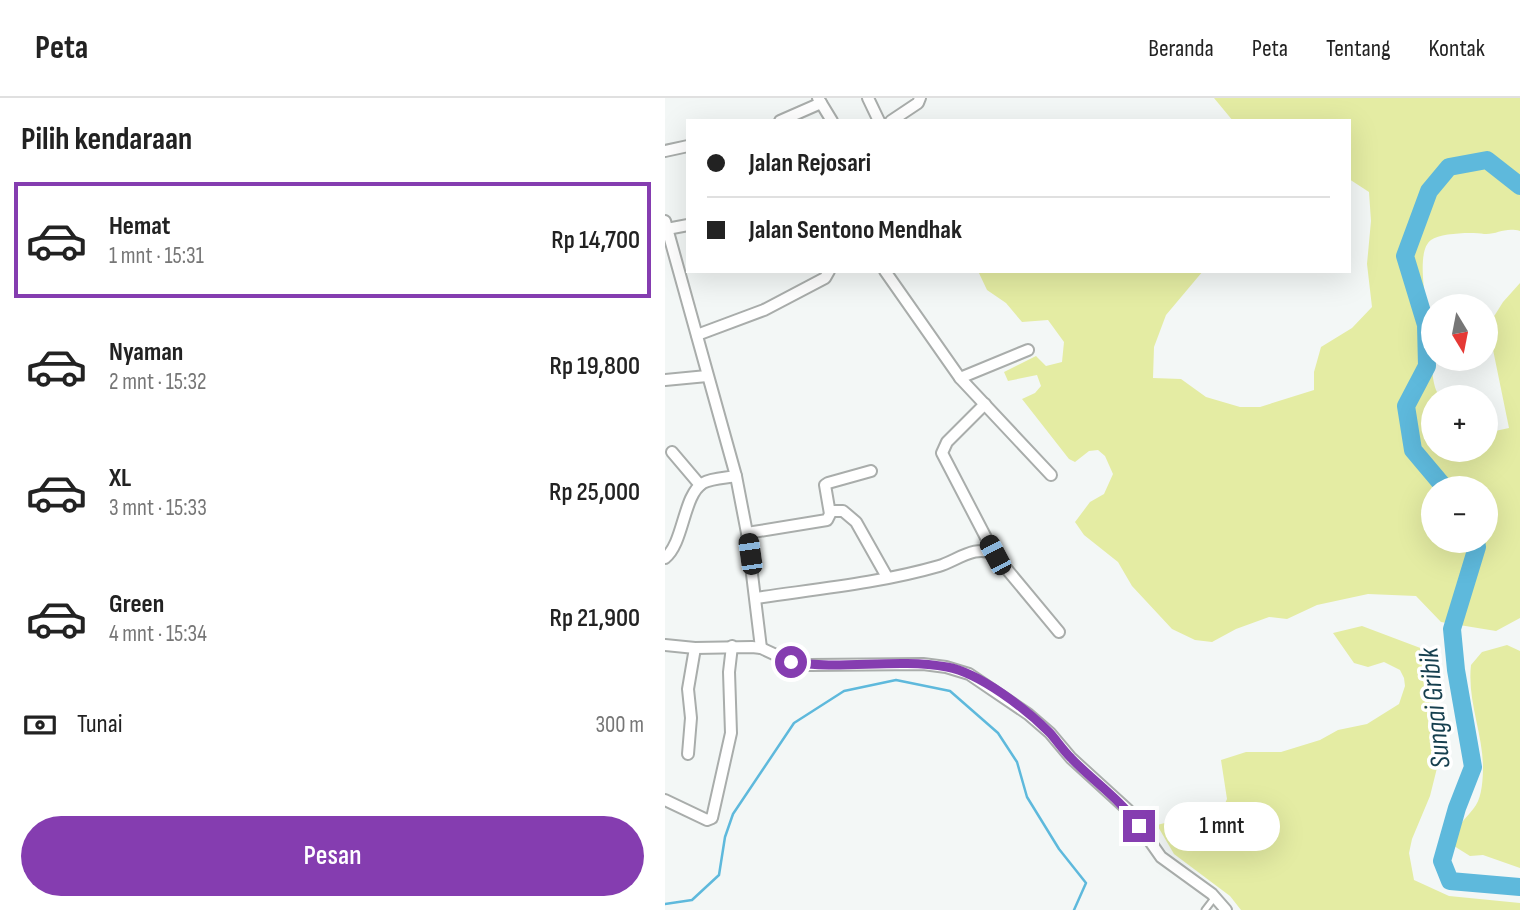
<!DOCTYPE html>
<html lang="id">
<meta charset="utf-8">
<style>
body{margin:0;font-family:"Sofia Sans Condensed",sans-serif;background:#f2f2f2;color:#222;height:100vh;display:flex;flex-direction:column;font-size:26px;white-space:nowrap}
*{box-sizing:border-box;margin:0}
p{font-size:23px;color:#767676}
.icon{flex:none;width:38px;height:38px;fill:none;stroke:currentColor;stroke-width:2;stroke-linecap:round;stroke-linejoin:round}
.map{position:relative;flex:1;overflow:hidden}
.side{display:flex;flex-direction:column;background:#fff;width:665px}
.side>*{flex:none}
.hud{position:absolute;left:21px;top:21px;width:665px;height:154px;border-radius:0px;box-shadow:0 7px 28px #0002;display:grid;align-content:center;height:154px;padding:0 21px;background:#fff}
.needle{width:46px;rotate:170deg}
.buttons{position:absolute;left:756px;top:196px;display:grid;gap:14px}
.buttons a{display:grid;place-items:center;width:77px;height:77px;border-radius:50%;background:#fff;box-shadow:0 7px 28px #0002;font-size:35px}
.end{position:absolute;width:32px;height:32px;margin:-16px;border:9px solid #853db0;background:#fff;box-shadow:0 0 0 4px #fff}
.from{border-radius:50%}
.bubble{position:absolute;height:49px;border-radius:24px;background:#fff;box-shadow:0 7px 28px #0002;font-size:23px;font-weight:600;line-height:49px;text-align:center}
.car{position:absolute;width:21px;height:42px;margin:-21px -10px;border-radius:9px;box-shadow:0 0 5px 2px #0007;background:linear-gradient(#222 24%,#8ab4d8 0 40%,#222 0 76%,#8ab4d8 0 86%,#222 0)}
.hud b{display:flex;align-items:center;gap:24px;height:66px;font-size:26px}
.hud b+b{border-top:2px solid #e0e0e0}
.hud i{width:18px;height:18px;background:#222}
ul{padding:0;list-style:none}
li{display:flex;align-items:center;gap:21px;height:116px;margin:0 14px 10px;padding:0 7px;border:4px solid transparent;border-radius:0px}
li div{flex:1}
li b{display:block;font-size:26px}
li em{font-style:normal;font-weight:600}
li.current{border-color:#853db0}
li>.icon{width:63px;height:63px;stroke-width:1.5}
h2{padding:0 21px;font-size:32px;line-height:84px}
.pay{display:flex;align-items:center;gap:18px;height:77px;padding:0 21px;font-size:26px}
.pay p{margin-inline-start:auto}
.cta{display:flex;gap:14px;margin-top:auto;padding:14px 21px}
.cta a{flex:1;height:80px;border-radius:42px;background:#853db0;color:#fff;font-size:28px;font-weight:600;line-height:80px;text-align:center}
header{display:flex;align-items:center;gap:42px;box-sizing:border-box;height:98px;padding:0 35px;background:#fff;border-bottom:2px solid #e0e0e0}
header strong{font-size:33px}
nav{display:flex;gap:38px;margin-inline-start:auto;font-size:24px}
main{display:flex;flex:1;min-height:0}
.map>svg:first-child{display:block}
</style>
<header>
<strong>Peta</strong>
<nav><a>Beranda</a><a>Peta</a><a>Tentang</a><a>Kontak</a></nav>
</header>
<main>
<section class="side">
<h2>Pilih kendaraan</h2>
<ul>
<li class="current"><svg class="icon" aria-label="car" viewBox="0 0 24 24"><path d="M5 17H2v-5l4-1 3-4h7l3 4 3 1v5h-3M9 17h6M6 11h13"/><circle cx="7" cy="17" r="2"/><circle cx="17" cy="17" r="2"/></svg><div><b>Hemat</b><p>1 mnt · 15:31</p></div><em>Rp 14,700</em></li>
<li><svg class="icon" aria-label="car" viewBox="0 0 24 24"><path d="M5 17H2v-5l4-1 3-4h7l3 4 3 1v5h-3M9 17h6M6 11h13"/><circle cx="7" cy="17" r="2"/><circle cx="17" cy="17" r="2"/></svg><div><b>Nyaman</b><p>2 mnt · 15:32</p></div><em>Rp 19,800</em></li>
<li><svg class="icon" aria-label="car" viewBox="0 0 24 24"><path d="M5 17H2v-5l4-1 3-4h7l3 4 3 1v5h-3M9 17h6M6 11h13"/><circle cx="7" cy="17" r="2"/><circle cx="17" cy="17" r="2"/></svg><div><b>XL</b><p>3 mnt · 15:33</p></div><em>Rp 25,000</em></li>
<li><svg class="icon" aria-label="car" viewBox="0 0 24 24"><path d="M5 17H2v-5l4-1 3-4h7l3 4 3 1v5h-3M9 17h6M6 11h13"/><circle cx="7" cy="17" r="2"/><circle cx="17" cy="17" r="2"/></svg><div><b>Green</b><p>4 mnt · 15:34</p></div><em>Rp 21,900</em></li>
</ul>
<div class="pay"><svg class="icon" aria-label="cash" viewBox="0 0 24 24"><path d="M3 7h18v10H3z"/><circle cx="12" cy="12" r="2"/></svg>Tunai<p>300 m</p></div>
<div class="cta"><a>Pesan</a></div>
</section>
<div class="map">
<svg width="855" height="812" viewBox="0 0 855 812">
<rect width="100%" height="100%" fill="#f3f7f6"/>
<g fill="#e4eca3" fill-rule="evenodd">
<path d="M549 0H855V133C839 129 832 137 819 136 807 134 776 135 766 142 749 154 763 213 765 231 767 249 765 280 772 294L793 289 801 291 806 299H768V352H821V335L844 330 825 237 828 220 838 204 855 185V520L831 533 776 524 751 498 703 496 652 507 622 521 604 519 571 531 547 544 530 542 507 531 467 488 453 464 419 437 410 424 425 404 439 396 448 376 440 358 433 352 424 353 410 364 404 361 357 301 370 295 376 288 372 277 343 283 339 274 371 258 381 268 397 264 399 244 383 222 357 224 341 205 322 192 313 173H538L501 217 489 249 488 280 516 281 541 299 575 309H595L649 292V274L656 249 687 230 707 209 702 166 706 123 704 94 684 81V23H568ZM768 390H821V443H768Z"/>
<polygon points="697,528 758,551 771,574 773,666 765,698 747,741 744,755 749,782 784,798 855,805 855,812 576,812 565,798 509,756 492,727 558,710 562,701 556,662 581,654 616,654 655,642 673,632 702,626 734,606 740,588 739,580 735,572 719,564 703,569 689,565 668,535"/>
<path d="M842 547 855 553V770L818 757 805 758 789 748C790 726 801 722 811 707 817 698 818 680 818 669 818 636 802 602 806 567L817 554Z"/>
</g>
<g fill="none" stroke-linecap="round" stroke-linejoin="round">
<polyline stroke="#5eb9dc" stroke-width="2.5" points="0,806 27,802 54,777 60,739 68,716 129,625 179,593 231,582 285,593 333,635 352,664 362,699 394,751 421,785 409,812"/>
<g stroke="#5eb9dc" stroke-width="18">
<polyline points="780,390 748,352 741,308 762,268 761,227 740,158 764,93 784,69 822,62 855,88"/>
<polyline points="811,443 812,449 787,531 791,572 808,669 792,710 777,763 785,783 855,789"/>
</g>
<defs>
<polyline id="service" points="540,812 550,799"/>
<g id="minor">
<polyline points="153,0 167,23"/>
<polyline points="203,0 214,23"/>
<polyline points="115,23 156,5"/>
<polyline points="226,23 253,5 255,0"/>
<polyline points="0,53 23,48"/>
<polyline points="0,123 71,378 82,435 96,550"/>
<polyline points="2,131 23,127"/>
<polyline points="220,173 295,280 363,252"/>
<polyline points="32,237 99,212 160,180 164,173"/>
<polyline points="295,280 386,377"/>
<polyline points="0,282 42,278"/>
<polyline points="320,306 282,344 277,355 330,457"/>
<polyline points="7,354 35,387"/>
<polyline points="165,413 178,413 191,424 222,479"/>
<polyline points="82,435 162,422 165,416 160,387 163,385 206,373"/>
<path d="M0 460C19 445 18 397 38 385 47 380 61 380 71 378"/>
<path d="M91 500C152 491 215 485 274 468 291 463 312 445 330 457L394 534"/>
<polyline points="0,547 30,550 87,549 96,550 126,564 145,567 258,566 281,569 304,576 363,616 385,635 406,660 463,712 496,759 547,796 561,812"/>
<polyline points="23,656 26,620 23,591 30,550"/>
<polyline points="0,702 42,722 47,720 66,635 64,574 67,548"/>
</g>
</defs>
<use href="#service" stroke="#a9adab" stroke-width="9"/>
<use href="#minor" stroke="#a9adab" stroke-width="14"/>
<use href="#service" stroke="#fff" stroke-width="5"/>
<use href="#minor" stroke="#fff" stroke-width="10"/>
</g>
<g fill="none" stroke-linecap="round" stroke-linejoin="round">
<path stroke="#853db0" stroke-width="9" d="M126 564C177 572 231 560 282 569 315 575 361 611 385 635 392 643 398 652 406 660 428 683 455 701 474 728"/>
</g>
<g text-anchor="middle" dominant-baseline="central" stroke-width="7" stroke-linejoin="round" paint-order="stroke">
<g font-size="28" font-style="italic" fill="#163f4e" stroke="#fff">
<text transform="translate(770 610) rotate(-96)">Sungai Gribik</text>
</g>
</g>
</svg>
<div class="buttons">
<a><svg class="needle" viewBox="-14 -14 28 28"><path d="M0-13l5 13h-10z" fill="#e53935"/><path d="M0 13l5-13h-10z" fill="#767676"/></svg></a>
<a>+</a>
<a>−</a>
</div>
<i class="end from" style="left:126px;top:564px"></i>
<i class="end" style="left:474px;top:728px"></i>
<div class="bubble" style="left:499px;top:704px;width:116px">1 mnt</div>
<i class="car" style="left:85px;top:456px;rotate:352deg"></i>
<i class="car" style="left:330px;top:457px;rotate:332deg"></i>
<div class="hud">
<b><i class="from"></i>Jalan Rejosari</b>
<b><i></i>Jalan Sentono Mendhak</b>
</div>
</div>
</main>
